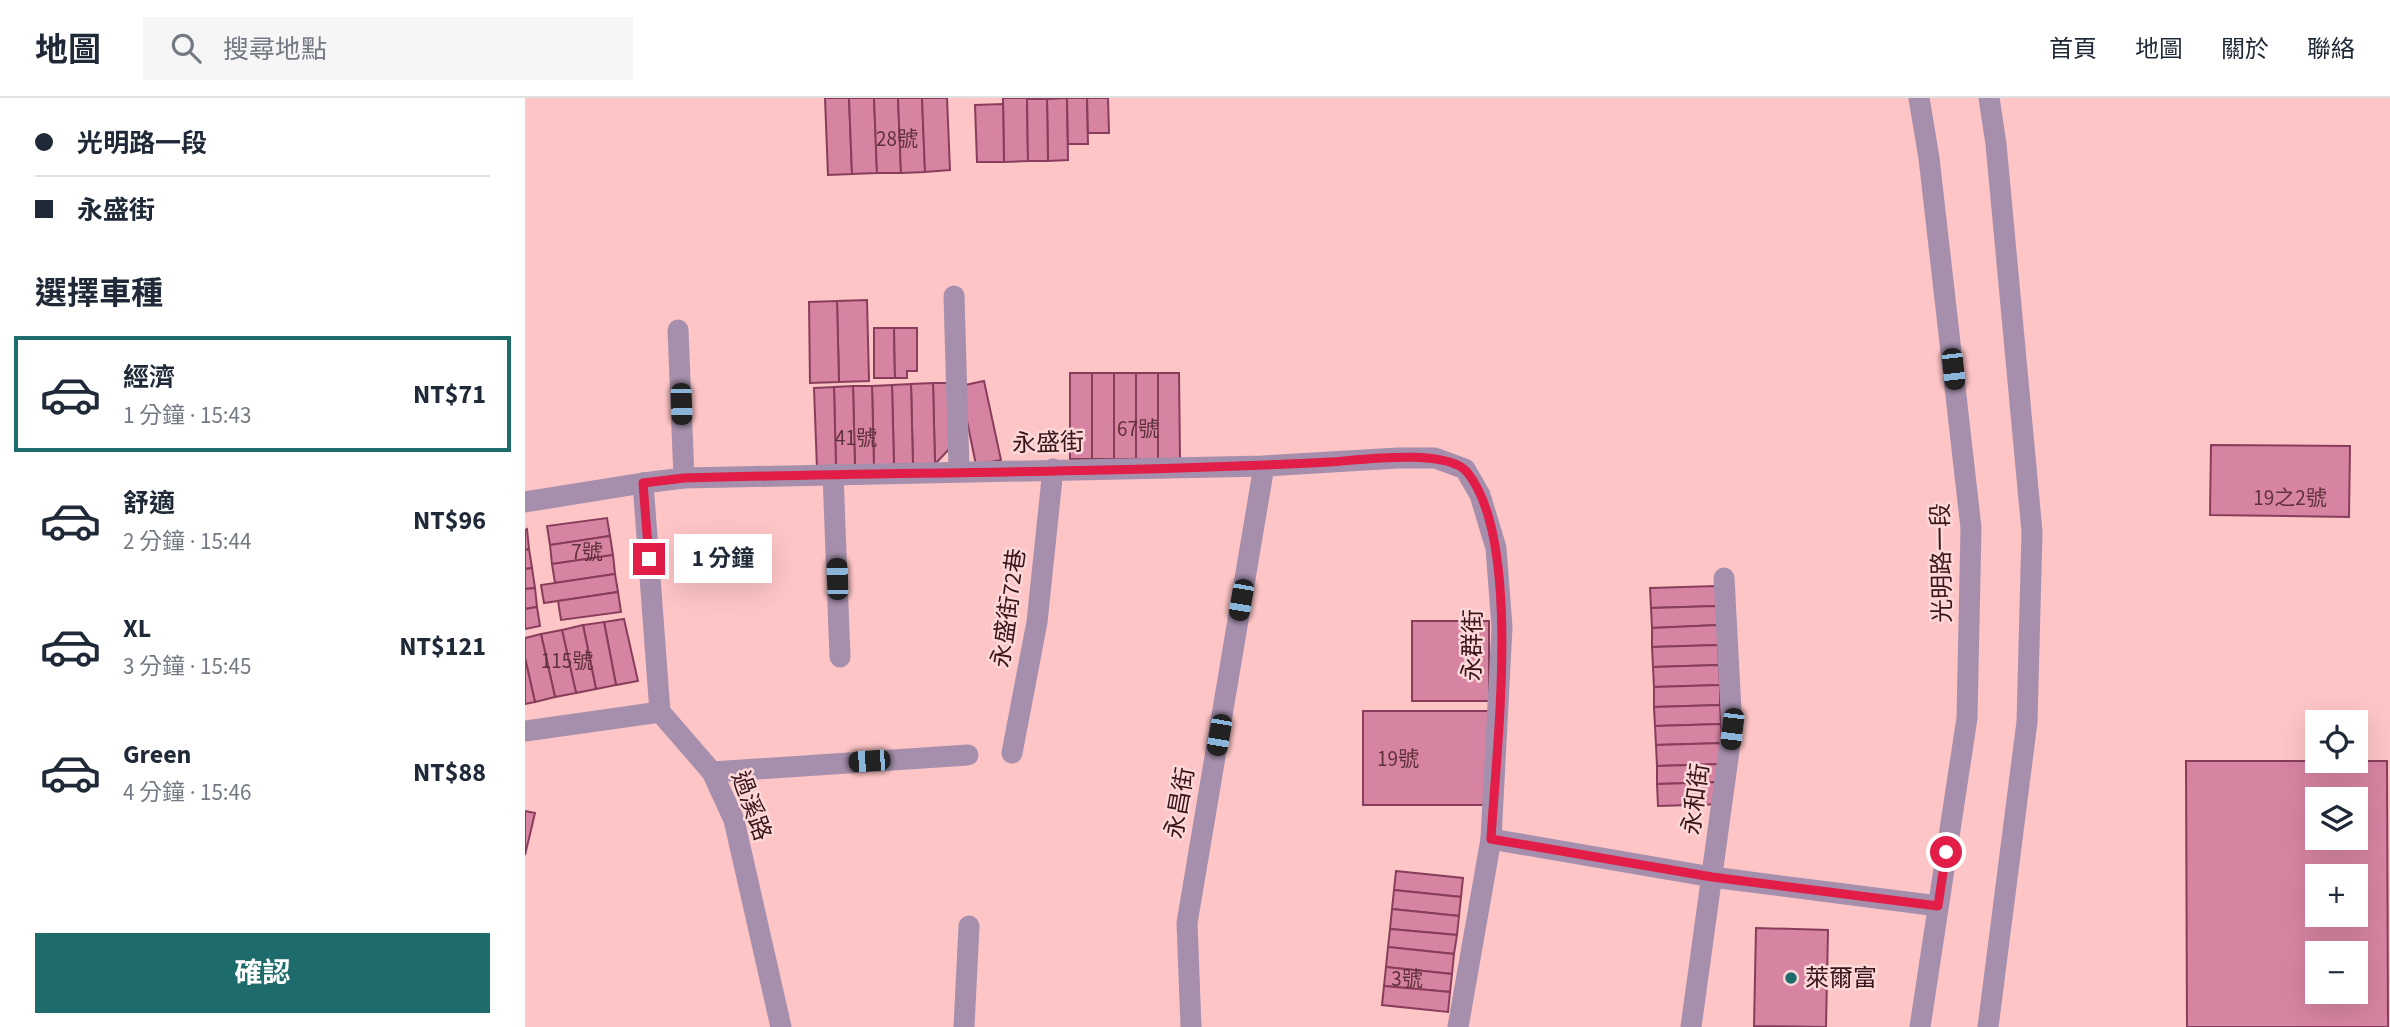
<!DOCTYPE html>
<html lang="zh-TW">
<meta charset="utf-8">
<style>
body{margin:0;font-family:"Source Sans 3","Noto Sans TC",sans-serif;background:#f6f6f7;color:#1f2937;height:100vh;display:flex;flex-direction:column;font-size:26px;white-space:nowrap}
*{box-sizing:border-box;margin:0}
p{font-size:23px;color:#747a83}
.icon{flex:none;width:38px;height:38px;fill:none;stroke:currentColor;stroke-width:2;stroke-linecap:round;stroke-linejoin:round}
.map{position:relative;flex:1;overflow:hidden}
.panel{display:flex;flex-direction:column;background:#fff;width:525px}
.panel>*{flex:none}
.top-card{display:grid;align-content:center;height:154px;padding:0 35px;background:#fff}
.fabs{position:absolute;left:1780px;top:612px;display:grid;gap:14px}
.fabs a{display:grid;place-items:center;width:63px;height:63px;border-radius:0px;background:#fff;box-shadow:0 7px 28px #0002;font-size:35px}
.end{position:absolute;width:32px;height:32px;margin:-16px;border:9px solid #e11d48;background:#fff;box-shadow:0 0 0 4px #fff}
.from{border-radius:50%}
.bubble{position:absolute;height:49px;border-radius:0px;background:#fff;box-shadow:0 7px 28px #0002;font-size:23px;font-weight:700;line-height:49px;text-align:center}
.car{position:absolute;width:21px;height:42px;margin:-21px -10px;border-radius:9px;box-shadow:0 0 5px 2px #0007;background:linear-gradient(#222 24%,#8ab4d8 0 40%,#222 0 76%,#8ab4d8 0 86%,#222 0)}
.top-card b{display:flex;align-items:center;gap:24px;height:66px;font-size:26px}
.top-card b+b{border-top:2px solid #e0e1e3}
.top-card i{width:18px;height:18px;background:#1f2937}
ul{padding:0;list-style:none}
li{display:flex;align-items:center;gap:21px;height:116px;margin:0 14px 10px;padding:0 21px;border:4px solid transparent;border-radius:0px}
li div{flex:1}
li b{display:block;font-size:26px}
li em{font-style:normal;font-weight:700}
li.active{border-color:#1e6b6c}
li>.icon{width:63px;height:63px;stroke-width:1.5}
h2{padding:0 35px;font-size:32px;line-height:84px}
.cta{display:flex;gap:14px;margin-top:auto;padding:14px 35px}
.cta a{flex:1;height:80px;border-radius:0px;background:#1e6b6c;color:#fff;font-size:28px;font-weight:700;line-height:80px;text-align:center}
header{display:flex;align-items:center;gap:42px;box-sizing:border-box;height:98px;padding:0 35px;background:#fff;border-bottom:2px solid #e0e1e3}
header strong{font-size:33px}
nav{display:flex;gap:38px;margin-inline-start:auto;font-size:24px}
.search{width:490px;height:63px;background:#f6f6f7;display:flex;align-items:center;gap:18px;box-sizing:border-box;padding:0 24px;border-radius:0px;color:#747a83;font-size:26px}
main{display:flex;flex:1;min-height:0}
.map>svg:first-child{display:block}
</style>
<header>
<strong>地圖</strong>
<div class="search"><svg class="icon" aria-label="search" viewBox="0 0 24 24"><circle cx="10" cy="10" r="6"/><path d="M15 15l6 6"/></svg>搜尋地點</div>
<nav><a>首頁</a><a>地圖</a><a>關於</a><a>聯絡</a></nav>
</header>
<main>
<section class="panel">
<div class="top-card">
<b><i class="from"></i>光明路一段</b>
<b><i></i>永盛街</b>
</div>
<h2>選擇車種</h2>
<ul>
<li class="active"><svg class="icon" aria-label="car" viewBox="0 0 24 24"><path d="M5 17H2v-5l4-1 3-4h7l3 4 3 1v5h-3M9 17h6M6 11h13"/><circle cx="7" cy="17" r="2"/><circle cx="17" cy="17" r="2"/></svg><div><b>經濟</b><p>1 分鐘 · 15:43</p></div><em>NT$71</em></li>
<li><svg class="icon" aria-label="car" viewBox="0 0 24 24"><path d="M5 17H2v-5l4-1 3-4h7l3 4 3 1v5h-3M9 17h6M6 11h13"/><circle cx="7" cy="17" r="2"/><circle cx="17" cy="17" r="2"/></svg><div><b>舒適</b><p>2 分鐘 · 15:44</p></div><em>NT$96</em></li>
<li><svg class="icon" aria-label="car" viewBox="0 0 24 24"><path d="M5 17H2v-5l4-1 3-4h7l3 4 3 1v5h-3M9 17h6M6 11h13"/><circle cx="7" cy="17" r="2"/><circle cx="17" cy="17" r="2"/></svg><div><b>XL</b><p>3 分鐘 · 15:45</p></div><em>NT$121</em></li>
<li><svg class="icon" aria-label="car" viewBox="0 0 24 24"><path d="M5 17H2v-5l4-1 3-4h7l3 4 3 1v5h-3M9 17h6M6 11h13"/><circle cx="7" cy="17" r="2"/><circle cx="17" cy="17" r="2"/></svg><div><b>Green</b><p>4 分鐘 · 15:46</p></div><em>NT$88</em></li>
</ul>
<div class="cta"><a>確認</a></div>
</section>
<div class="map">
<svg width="1865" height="929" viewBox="0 0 1865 929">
<rect width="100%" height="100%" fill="#fdc5c6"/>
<g fill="#d784a2" stroke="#883e5b" stroke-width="2" fill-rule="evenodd">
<polygon points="300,0 324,0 327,76 303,77"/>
<polygon points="324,0 349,0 352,75 327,76"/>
<polygon points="349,0 373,0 376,75 352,75"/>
<polygon points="373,0 397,0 400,74 376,75"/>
<polygon points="397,0 422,0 425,72 400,74"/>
<polygon points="478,0 502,0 503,63 479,64"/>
<polygon points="542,0 543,62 523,63 522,1"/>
<polygon points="542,0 562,0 563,46 543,46"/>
<polygon points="562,0 583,0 584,35 563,35"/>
<polygon points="502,1 522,1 523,63 503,63"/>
<polygon points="478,6 479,64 452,64 450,7"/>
<polygon points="342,202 344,283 314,284 312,203"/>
<polygon points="312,203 314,284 285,285 284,204"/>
<polygon points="349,230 369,230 370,280 349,280"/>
<polygon points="369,230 392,230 392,273 382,273 382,280 370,280"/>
<rect x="545" y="275" width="22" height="86"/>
<rect x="567" y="275" width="22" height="86"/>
<rect x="589" y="275" width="22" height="86"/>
<rect x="611" y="275" width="22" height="86"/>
<polygon points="633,275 654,275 655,361 633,361"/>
<polygon points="459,283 476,362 451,367 435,288"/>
<polygon points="408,285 425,285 428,347 410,366"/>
<polygon points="408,285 410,366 388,367 386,286"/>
<polygon points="386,286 388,367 369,368 367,287"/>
<polygon points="367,287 369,368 349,369 347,288"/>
<polygon points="328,288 347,288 349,369 330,369"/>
<polygon points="328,288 330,369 311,370 309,289"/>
<polygon points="309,289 311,370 292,371 289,290"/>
<polygon points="1686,347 1825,348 1824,419 1685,417"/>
<polygon points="82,420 85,438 25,447 22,428"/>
<polygon points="2,431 4,451 0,452 0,432"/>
<polygon points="85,438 88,457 27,466 25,447"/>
<polygon points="4,451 7,470 0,471 0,452"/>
<polygon points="88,457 90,476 30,485 27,466"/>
<polygon points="7,470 10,490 0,491 0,471"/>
<polygon points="90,476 93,494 19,505 16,487"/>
<polygon points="1191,488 1192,508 1126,510 1125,490"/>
<polygon points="10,490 12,509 0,511 0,491"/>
<polygon points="93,494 96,514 36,522 33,503"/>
<polygon points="1192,508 1193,527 1127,530 1126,510"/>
<polygon points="12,509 15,528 0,531 0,511"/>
<polygon points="99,521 113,583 91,587 79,524"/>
<rect x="887" y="523" width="77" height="80"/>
<polygon points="79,524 91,587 71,591 58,527"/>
<polygon points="58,527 71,591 51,595 37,532"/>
<polygon points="1193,527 1193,547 1127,549 1127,530"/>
<polygon points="37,532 51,595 30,599 16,536"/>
<polygon points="16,536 30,599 10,604 0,560 0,540"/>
<polygon points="1193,547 1194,567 1128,569 1127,549"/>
<polygon points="0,560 10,604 0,606"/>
<polygon points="1194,567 1195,587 1129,589 1128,569"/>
<polygon points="1195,587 1195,607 1129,609 1129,589"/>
<polygon points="1195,607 1196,626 1130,628 1129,609"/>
<rect x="838" y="613" width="126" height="94"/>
<polygon points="1196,626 1197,645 1131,647 1130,628"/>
<polygon points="1197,645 1197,666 1132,668 1131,647"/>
<path d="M1661 663H1862L1863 929H1662ZM1792 702H1830V740H1792ZM1792 779H1830V817H1792ZM1792 856H1830V894H1792Z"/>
<polygon points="1197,666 1198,684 1132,686 1132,668"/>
<polygon points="1198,684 1199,706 1133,708 1132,686"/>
<polygon points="0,713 10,715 0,757"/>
<polygon points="871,773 938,780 936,799 869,792"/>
<polygon points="869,792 936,799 934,818 867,811"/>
<polygon points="867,811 934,818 932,837 865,831"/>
<polygon points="1231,830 1303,832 1301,929 1229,928"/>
<polygon points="865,831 932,837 929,856 863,849"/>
<polygon points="863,849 929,856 927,876 861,869"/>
<polygon points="861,869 927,876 925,894 859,888"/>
<polygon points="859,888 925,894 923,914 857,907"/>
</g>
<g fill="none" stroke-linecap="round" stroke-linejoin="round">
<g stroke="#a58fac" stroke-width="21">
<polyline points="1394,0 1404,60 1446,430 1442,620 1395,929"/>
<polyline points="429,198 434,372"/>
<polyline points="153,232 159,380"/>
<polyline points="308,376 315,559"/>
<polyline points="0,404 118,385"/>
<polyline points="135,614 118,385 159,380 739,368 873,360 910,360 940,371 955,397 971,450 977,529 966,741 933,929"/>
<polyline points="0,633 135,614 187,674 209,722 256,929"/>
<polyline points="487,655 512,524 528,371"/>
<polyline points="187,674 443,657"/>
<polyline points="966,741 1187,779 1413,808"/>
<polyline points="439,929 444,828"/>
<polyline points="666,929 662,825 739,368"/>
<polyline points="1166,929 1207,631 1199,480"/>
<polyline points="1463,929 1502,624 1507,434 1471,46 1464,0"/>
</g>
</g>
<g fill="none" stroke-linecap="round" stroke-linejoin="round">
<path stroke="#e11d48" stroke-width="9" d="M124 461 118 385 159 380C374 374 590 375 805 364 836 362 921 350 942 374 998 443 971 652 966 741L1187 779 1413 808 1421 754"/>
</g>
<circle fill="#1e6b6c" stroke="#fed7d8" stroke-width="2.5" cx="1266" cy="880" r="7"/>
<g text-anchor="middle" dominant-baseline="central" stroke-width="5" stroke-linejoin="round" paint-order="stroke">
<g font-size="21" fill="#5f313a">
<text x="372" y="41">28號</text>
<text x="613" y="331">67號</text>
<text x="331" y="340">41號</text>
<text x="1765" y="400">19之2號</text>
<text x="62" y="454">7號</text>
<text x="42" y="563">115號</text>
<text x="873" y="661">19號</text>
<text x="882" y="881">3號</text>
</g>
<g font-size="24" fill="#371518" stroke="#fed7d8">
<text transform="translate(523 345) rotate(-1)">永盛街</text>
<text transform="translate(1417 465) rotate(-91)">光明路一段</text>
<text transform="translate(484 510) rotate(-82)">永盛街72巷</text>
<text transform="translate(948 547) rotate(-89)">永群街</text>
<text transform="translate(1171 701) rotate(-82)">永和街</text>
<text transform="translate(655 705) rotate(-80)">永昌街</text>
<text transform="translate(226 708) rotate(70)">過溪路</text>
</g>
<g font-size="24" fill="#371518" stroke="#fed7d8" text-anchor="start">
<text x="1280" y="880">萊爾富</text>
</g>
</g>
</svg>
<div class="fabs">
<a><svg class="icon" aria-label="locate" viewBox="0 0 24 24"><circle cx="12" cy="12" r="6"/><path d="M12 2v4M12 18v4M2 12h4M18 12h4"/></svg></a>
<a><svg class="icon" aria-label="layers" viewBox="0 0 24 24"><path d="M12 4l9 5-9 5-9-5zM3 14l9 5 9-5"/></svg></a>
<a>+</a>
<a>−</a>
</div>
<i class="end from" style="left:1421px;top:754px"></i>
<i class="end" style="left:124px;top:461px"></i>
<div class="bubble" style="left:149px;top:436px;width:98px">1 分鐘</div>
<i class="car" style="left:1428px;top:271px;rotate:174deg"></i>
<i class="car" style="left:156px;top:306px;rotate:178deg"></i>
<i class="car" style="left:312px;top:481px;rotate:358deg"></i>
<i class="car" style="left:716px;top:502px;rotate:190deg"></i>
<i class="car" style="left:1207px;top:631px;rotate:187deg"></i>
<i class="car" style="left:694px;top:637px;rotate:190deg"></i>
<i class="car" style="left:344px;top:663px;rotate:266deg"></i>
</div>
</main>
